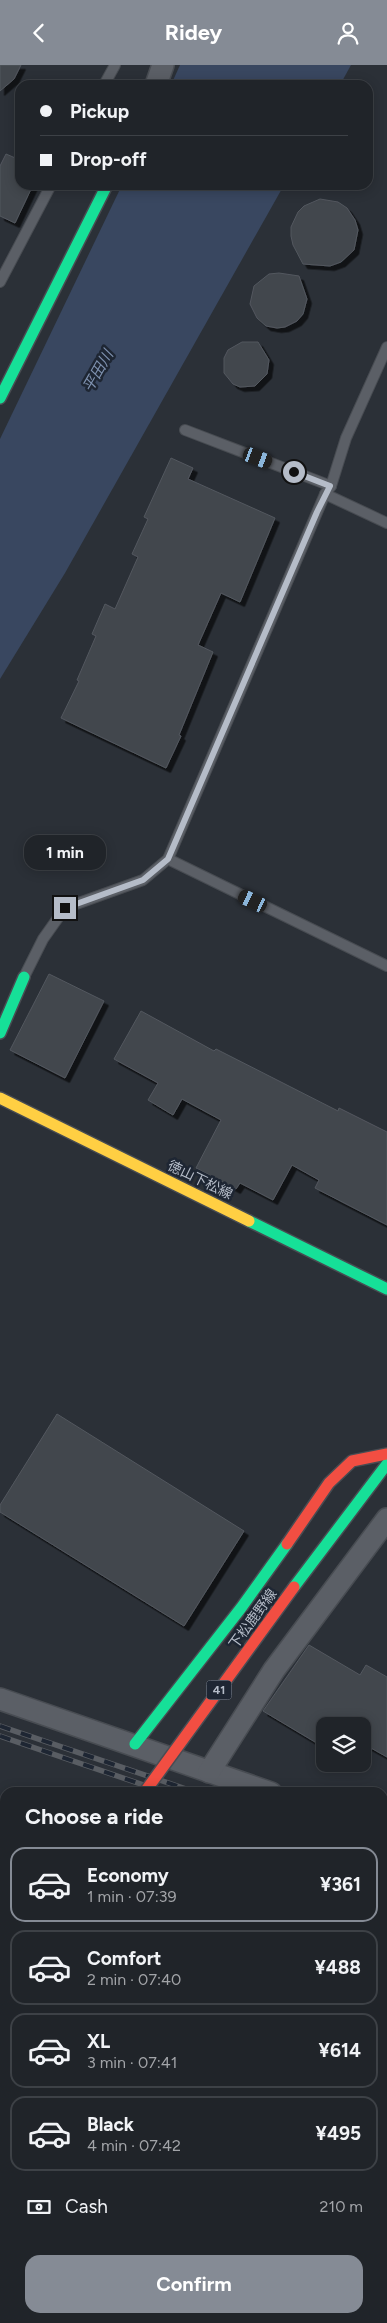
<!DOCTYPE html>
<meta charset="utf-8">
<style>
body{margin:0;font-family:Figtree,"Noto Sans JP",sans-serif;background:#282c31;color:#f1f3f6;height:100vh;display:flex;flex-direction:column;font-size:19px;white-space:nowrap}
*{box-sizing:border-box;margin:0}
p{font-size:16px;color:#a2a4a8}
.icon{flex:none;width:28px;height:28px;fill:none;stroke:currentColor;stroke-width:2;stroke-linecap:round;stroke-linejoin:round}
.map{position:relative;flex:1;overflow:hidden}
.drawer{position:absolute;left:0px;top:1722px;width:388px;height:536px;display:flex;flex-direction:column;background:#202429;border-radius:15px 15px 0 0;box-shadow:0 2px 12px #0003,0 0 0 1px #3d4146}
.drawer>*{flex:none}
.top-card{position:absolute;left:15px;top:15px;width:358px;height:110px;border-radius:15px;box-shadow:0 2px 12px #0003,0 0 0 1px #3d4146;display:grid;align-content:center;height:110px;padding:0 25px;background:#202429}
.buttons{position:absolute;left:316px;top:1652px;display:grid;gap:10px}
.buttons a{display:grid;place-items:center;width:55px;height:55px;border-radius:10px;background:#202429;box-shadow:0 2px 12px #0003,0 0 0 1px #3d4146;font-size:25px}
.end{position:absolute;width:22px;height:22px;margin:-11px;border:6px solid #b5bcc8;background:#111;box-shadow:0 0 0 2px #111}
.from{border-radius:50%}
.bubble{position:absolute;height:35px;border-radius:15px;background:#202429;box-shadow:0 2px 12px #0003,0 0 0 1px #3d4146;font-size:16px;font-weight:700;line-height:35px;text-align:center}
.car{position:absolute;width:15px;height:30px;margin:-15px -8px;border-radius:6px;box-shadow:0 0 4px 1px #0007;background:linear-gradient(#222 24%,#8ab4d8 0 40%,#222 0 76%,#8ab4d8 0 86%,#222 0)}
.top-card b{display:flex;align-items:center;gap:18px;height:48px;font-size:19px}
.top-card b+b{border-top:1px solid #3d4146}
.top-card i{width:12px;height:12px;background:#f1f3f6}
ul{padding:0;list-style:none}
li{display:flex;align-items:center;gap:15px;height:75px;margin:0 10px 8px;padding:0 15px;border:2px solid #3d4146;border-radius:15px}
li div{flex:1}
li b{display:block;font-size:19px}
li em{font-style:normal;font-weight:700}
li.active{border-color:#858b95}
li>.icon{width:45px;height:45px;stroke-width:1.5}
h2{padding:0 25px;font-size:22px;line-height:60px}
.pay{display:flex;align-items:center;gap:12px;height:55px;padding:0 25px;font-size:19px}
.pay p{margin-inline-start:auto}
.button{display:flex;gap:10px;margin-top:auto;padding:10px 25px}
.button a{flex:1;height:58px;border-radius:15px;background:#858b95;color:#fff;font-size:20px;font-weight:700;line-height:58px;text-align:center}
header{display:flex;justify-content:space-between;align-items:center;height:65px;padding:0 25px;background:#858b95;color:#fff;font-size:22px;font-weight:700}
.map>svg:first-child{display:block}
</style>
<header><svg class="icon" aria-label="back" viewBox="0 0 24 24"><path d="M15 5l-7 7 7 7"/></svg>Ridey<svg class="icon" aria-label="person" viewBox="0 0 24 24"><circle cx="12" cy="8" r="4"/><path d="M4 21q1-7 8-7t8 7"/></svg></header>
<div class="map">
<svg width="387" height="2258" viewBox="0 0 387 2258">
<defs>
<filter id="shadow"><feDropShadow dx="4.5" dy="4.5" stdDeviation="0" flood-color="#0009"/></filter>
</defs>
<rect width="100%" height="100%" fill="#2b3037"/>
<polygon fill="#283a3d" points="5,2093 5,2205 0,2200 0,2099"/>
<g fill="#394760">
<polygon points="180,0 351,0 340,20 171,20"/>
<polygon points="122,120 284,120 65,508 0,614 0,374"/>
</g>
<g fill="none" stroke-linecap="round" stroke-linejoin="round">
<g stroke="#394760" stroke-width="5">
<polyline points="382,2221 387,2215"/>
<polyline points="354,2258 357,2254"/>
</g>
</g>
<g fill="#42464d" stroke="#53585f" filter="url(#shadow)">
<polygon points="0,0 21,0 14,14 0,26"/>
<polygon points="6,89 20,95 20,120 33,120 15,158 0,151 0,101"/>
<polygon points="320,134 338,137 347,143 355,155 358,165 354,185 341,197 330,201 303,199 293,180 291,171 291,162 298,147 304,141"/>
<polygon points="279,208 299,211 307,234 303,249 297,256 285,262 277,263 266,261 257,253 250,239 254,221 269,209"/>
<polygon points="242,277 258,277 269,295 267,309 255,321 240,322 233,319 224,308 224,293 228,285"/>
<polygon points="171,393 193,403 188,414 275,453 240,537 221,528 198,580 213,587 179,670 181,671 166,703 61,653 79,616 77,615 96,571 92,569 105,539 115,544 138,492 132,489 148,454 144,452"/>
<polygon points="49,909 104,936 65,1013 10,985"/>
<polygon points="141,946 214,986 216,984 338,1046 339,1043 387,1067 387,1160 315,1123 319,1115 292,1100 273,1135 240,1118 236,1124 196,1103 221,1055 182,1034 173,1050 148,1035 158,1018 114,994"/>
<polygon points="57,1349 244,1466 184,1561 0,1447 0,1440"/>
<polygon points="309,1580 360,1610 366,1600 387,1612 387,1692 362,1678 362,1661 325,1661 325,1683 263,1646"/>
</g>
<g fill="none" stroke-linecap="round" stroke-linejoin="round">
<defs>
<g id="lane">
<polyline points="104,20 115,0"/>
<polyline points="0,217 51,120"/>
<polyline points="185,365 331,421"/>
<polyline points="325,429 387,458"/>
<polyline points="168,794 387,901"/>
<polyline points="25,910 43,874 65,843 143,815 168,794 325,429 331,421 346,373 387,282"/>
</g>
<g id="street">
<polyline points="156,20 163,0"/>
<polyline points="0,1634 271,1728"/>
<polyline points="209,1707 274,1605 387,1454"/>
<polyline points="382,1764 387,1765"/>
<polyline points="0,1766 5,1768"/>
<polyline points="0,1871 5,1864"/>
<polyline points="382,1955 387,1959"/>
<polyline points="0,1976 5,1969"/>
<polyline points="382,2098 387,2093"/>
<polyline points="23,2254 27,2258"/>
<polyline points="236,2258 240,2254"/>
<polyline points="381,2258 387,2250"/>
</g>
<g id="fast">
<polyline points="0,333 107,120"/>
<polyline points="0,968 24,912"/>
<polyline points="249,1156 387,1224"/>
<polyline points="294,1522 387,1399"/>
<polyline points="135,1679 241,1543 287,1479"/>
</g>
<g id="slow">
<polyline points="0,1033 249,1156"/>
<polyline points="0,1924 5,1917"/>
</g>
<polyline id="jam" points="287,1479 329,1418 352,1396 387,1389"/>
</defs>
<use href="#lane" stroke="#484c52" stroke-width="12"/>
<use href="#street" stroke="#484c52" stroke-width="24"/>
<use href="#fast" stroke="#484c52" stroke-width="14"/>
<use href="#slow" stroke="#484c52" stroke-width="14"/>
<use href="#jam" stroke="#484c52" stroke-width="14"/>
<use href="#lane" stroke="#5b5f66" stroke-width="10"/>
<use href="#street" stroke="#5b5f66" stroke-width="21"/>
<use href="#fast" stroke="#16e098" stroke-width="11"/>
<use href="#slow" stroke="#ffcf43" stroke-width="11"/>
<use href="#jam" stroke="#f24e42" stroke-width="11"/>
<defs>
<g id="rail">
<polyline points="0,1661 198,1728"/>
<polyline points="0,1671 167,1728"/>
<polyline points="382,1790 387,1792"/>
<polyline points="382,1800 387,1802"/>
</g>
</defs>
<use href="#rail" stroke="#595d63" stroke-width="5.5"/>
<use href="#rail" stroke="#1e2633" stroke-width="4" stroke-dasharray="11" stroke-linecap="butt"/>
<defs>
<polyline id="jam-bridge" points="144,1728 294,1522"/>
</defs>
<use href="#jam-bridge" stroke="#494d54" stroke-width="14" stroke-linecap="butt"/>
<use href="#jam-bridge" stroke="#f24e42" stroke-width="11"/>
</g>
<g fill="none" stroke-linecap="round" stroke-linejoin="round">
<polyline stroke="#b5bcc8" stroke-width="6" points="65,843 143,815 168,794 317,447 330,421 294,407"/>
</g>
<g text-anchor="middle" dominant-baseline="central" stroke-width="5" stroke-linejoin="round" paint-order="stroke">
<rect fill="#1e2633" stroke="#888f9b" stroke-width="1" x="206.5" y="1615.5" width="25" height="19" rx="4"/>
<g font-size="12" font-weight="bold" fill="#b5bcc8">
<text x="219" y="1625">41</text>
</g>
<g font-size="14" fill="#b5bcc8" stroke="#1e2633">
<text transform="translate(200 1115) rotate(26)">徳山下松線</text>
<text transform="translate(253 1554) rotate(-54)">下松鹿野線</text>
</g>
<g font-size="15" font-style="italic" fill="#7e91af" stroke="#1e2633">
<text transform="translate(98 306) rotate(-60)">平田川</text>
</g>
</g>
</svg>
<div class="buttons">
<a><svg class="icon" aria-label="layers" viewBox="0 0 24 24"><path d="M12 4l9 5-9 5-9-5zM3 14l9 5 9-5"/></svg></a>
</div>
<i class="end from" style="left:294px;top:407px"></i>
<i class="end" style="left:65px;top:843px"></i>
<div class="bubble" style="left:24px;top:770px;width:82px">1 min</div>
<i class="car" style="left:258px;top:393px;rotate:111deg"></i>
<i class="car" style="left:253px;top:836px;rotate:296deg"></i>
<div class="top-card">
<b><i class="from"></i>Pickup</b>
<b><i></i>Drop-off</b>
</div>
<section class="drawer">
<h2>Choose a ride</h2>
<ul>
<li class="active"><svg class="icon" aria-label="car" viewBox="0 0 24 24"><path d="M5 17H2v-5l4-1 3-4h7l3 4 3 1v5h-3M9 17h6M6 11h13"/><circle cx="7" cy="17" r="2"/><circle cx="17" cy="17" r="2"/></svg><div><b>Economy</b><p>1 min · 07:39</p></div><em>¥361</em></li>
<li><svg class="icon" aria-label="car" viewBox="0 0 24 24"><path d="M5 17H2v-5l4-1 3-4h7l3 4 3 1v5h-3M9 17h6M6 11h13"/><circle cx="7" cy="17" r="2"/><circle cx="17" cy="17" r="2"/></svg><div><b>Comfort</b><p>2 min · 07:40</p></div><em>¥488</em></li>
<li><svg class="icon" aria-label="car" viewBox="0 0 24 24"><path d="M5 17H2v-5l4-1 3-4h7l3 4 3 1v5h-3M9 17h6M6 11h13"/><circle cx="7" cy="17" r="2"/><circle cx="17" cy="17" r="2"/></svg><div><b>XL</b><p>3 min · 07:41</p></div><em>¥614</em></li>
<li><svg class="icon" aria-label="car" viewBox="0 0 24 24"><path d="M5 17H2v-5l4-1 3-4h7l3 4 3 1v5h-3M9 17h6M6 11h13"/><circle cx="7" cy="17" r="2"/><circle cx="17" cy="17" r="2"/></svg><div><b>Black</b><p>4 min · 07:42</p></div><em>¥495</em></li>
</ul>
<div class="pay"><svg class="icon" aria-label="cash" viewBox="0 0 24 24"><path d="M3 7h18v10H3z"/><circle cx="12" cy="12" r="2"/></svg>Cash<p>210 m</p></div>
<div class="button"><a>Confirm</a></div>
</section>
</div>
